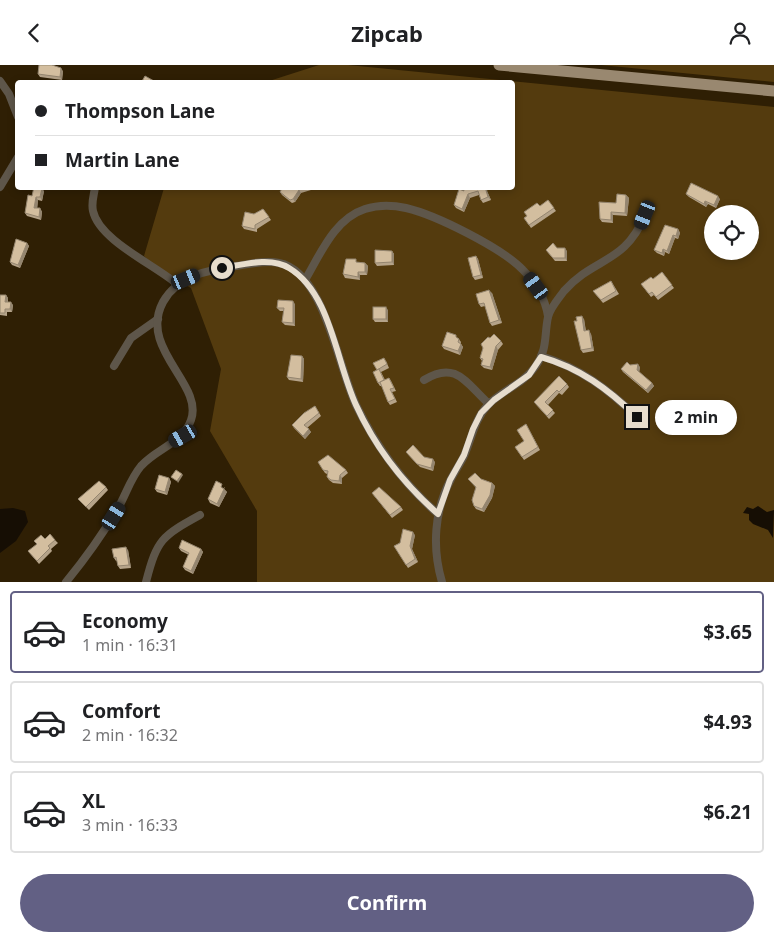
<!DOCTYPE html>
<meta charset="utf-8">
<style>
body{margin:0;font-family:"Noto Sans",sans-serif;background:#f2f2f2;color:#202124;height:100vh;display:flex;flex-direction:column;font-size:19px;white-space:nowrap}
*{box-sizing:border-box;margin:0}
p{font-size:16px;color:#757577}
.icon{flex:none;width:28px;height:28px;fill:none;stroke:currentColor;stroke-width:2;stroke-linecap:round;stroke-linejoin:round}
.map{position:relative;height:517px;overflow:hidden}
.sheet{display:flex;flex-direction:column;background:#fff;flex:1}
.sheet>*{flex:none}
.top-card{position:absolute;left:15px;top:15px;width:500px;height:110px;border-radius:5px;box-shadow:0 2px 8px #0003;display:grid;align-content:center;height:110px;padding:0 20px;background:#fff}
.fabs{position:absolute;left:704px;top:140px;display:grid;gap:10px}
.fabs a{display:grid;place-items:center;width:55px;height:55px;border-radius:50%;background:#fff;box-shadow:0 2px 8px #0003;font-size:25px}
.end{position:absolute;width:22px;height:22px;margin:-11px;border:6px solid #e7ddcd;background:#111;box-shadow:0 0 0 2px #111}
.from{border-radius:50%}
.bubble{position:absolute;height:35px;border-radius:18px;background:#fff;box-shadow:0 2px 8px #0003;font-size:16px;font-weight:700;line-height:35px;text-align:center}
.car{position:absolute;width:15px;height:30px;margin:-15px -8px;border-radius:6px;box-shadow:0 0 4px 1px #0007;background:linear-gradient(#222 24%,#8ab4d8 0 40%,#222 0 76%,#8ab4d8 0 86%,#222 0)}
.top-card b{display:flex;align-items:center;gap:18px;height:48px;font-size:19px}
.top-card b+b{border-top:1px solid #e0e0e0}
.top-card i{width:12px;height:12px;background:#202124}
ul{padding:9px 0 0;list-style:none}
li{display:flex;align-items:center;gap:15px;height:82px;margin:0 10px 8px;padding:0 10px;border:2px solid #e0e0e0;border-radius:5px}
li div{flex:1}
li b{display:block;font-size:19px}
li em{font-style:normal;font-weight:700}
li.current{border-color:#626084}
li>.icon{width:45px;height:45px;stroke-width:1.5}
.cta{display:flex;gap:10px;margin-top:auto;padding:10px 20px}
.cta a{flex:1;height:58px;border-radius:30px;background:#626084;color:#fff;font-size:20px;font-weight:700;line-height:58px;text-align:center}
header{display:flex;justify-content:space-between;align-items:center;height:65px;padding:0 20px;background:#fff;font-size:22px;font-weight:700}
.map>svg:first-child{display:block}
</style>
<header><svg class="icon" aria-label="back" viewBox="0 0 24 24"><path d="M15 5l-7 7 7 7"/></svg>Zipcab<svg class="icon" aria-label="person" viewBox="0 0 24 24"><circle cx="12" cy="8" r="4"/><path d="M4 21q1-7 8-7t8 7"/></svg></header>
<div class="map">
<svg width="774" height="517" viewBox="0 0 774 517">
<rect width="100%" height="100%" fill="#2f1f04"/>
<g fill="#543b0e" fill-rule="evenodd">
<path d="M319 0H348L774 42V517H257V446L210 366 221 304 191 223 159 206 144 191 164 123 512 122V18L266 17ZM712 149H750V186H712Z"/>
<polygon points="601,0 774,0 774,17"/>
</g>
<g fill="#160e04">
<polygon points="758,441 767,447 774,445 773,473 768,465 753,459 749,455 749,449 743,448 747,442 753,444"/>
<polygon points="13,443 25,446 28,457 16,476 0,488 0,444"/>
</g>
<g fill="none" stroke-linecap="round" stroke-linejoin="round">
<g stroke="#5e564a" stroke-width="8">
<polyline points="0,16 9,29 18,52"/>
<polyline points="0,122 18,92"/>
<path d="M95 122C94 131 91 137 93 146 99 175 155 200 177 219"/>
<path d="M305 215C320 190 334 154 365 144 377 140 393 140 406 143 436 150 502 183 523 205 536 218 545 233 548 251"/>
<path d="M541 291C580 303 608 324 637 352"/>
<polyline points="114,301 131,273 158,254"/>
<path d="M424 315C456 295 466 318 489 339"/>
<path d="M66 517C85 494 102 470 117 445 126 430 130 414 141 401 157 383 183 378 191 355 204 319 138 284 163 237 178 210 209 205 236 201 249 199 266 195 279 198 325 207 338 304 357 342 377 383 404 419 438 449"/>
<path d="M146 517C157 474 162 471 200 450"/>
<path d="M442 517C432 483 434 446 451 414 455 406 460 399 464 391 472 373 474 355 488 340 502 325 523 319 535 302 548 284 544 271 548 252 550 243 559 233 564 226 594 192 625 199 645 150"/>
</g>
<polyline stroke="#998870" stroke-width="11" points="499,0 774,26"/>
</g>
<g fill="#b5a389">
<polygon points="63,6 62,15 40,12 38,9"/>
<polygon points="283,122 311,122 311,125 301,128 295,137 292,138 282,130 280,127"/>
<polygon points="463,122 488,122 487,126 491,135 483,138 481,135 479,130 470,133 464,147 456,143 454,140 464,126"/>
<polygon points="44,126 42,136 38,135 37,143 40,143 42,147 41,155 27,151 25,148 32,131"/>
<polygon points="686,129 720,134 716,143 708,139 706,142 689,132"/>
<polygon points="626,130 629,133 627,151 613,150 613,158 602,157 600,154 616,138"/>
<polygon points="548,135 556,146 531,163 524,153"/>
<polygon points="263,144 271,155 257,164 257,167 244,164 242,161 254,149"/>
<polygon points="678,164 680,168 678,174 675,173 669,189 665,187 664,191 657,188 654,185"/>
<polygon points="27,178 29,181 20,203 12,200 10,197"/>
<polygon points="557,183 567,186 567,196 555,196 546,185"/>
<polygon points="392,186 394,189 394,200 377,201 375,198"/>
<polygon points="476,191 478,194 483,213 475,215 473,212"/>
<polygon points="359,197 365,198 368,201 367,210 360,210 360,215 345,213 343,209"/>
<polygon points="662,207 674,223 658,235 654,230 651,232 641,219 653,214"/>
<polygon points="611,216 619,229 603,238 593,226"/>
<polygon points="492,228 502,258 492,261 490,258 485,241 481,242 479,239"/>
<polygon points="0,230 6,230 8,233 8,237 13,240 12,247 7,247 7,251 0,250"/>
<polygon points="295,239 295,261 285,260 282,257 284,246 280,246 277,243"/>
<polygon points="388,245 388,257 375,257 373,254"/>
<polygon points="584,254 586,266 591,269 594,286 583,288 581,285"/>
<polygon points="458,273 461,277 460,281 461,279 463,282 460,290 444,284 442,281"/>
<polygon points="490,273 501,276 503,279 498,285 492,305 484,303 481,300 482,296 480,293 483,283"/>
<polygon points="302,291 304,294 303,317 289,315 287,312"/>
<polygon points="386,296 389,303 381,307 385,315 389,313 391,316 396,326 392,327 397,337 390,340 388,337 382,321 380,321 378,318 377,305 373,298"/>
<polygon points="630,300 640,302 639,307 652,318 654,321 648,328 623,307 621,304"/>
<polygon points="567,319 569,322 562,330 559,328 548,340 555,348 549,354 534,337"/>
<polygon points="315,341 321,351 307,363 311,367 305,374 294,363 292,360"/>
<polygon points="526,359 540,385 524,395 515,382 524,376"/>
<polygon points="406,387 424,392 435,397 433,406 420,402"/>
<polygon points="323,405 346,405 348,408 342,413 342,419 333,418 329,415 327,412 327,409 325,408"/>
<polygon points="169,413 171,417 167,430 157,427 155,424"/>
<polygon points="468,414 481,414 492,418 495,421 492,433 484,447 476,444 474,441 476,423"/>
<polygon points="106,422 108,425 89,445 78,434"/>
<polygon points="225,422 224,424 227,427 219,442 210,438 208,434"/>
<polygon points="372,428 401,442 403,445 392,453"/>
<polygon points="415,470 412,484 418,497 408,503 394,481"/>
<polygon points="45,474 55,475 58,478 51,484 52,486 39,499 28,486"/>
<polygon points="179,483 201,484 203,487 193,509 185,505 183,502 189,490 181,486"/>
<polygon points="128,485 131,503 120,504 118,501 117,495 116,496 114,493"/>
</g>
<g fill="#94856f">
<polygon points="61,3 63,6 62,15 60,12"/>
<polygon points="485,122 488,122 487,126 491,135 488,132"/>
<polygon points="42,123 44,126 42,136 40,132"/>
<polygon points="299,125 301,128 295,137 293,134"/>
<polygon points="468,129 470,133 464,147 462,144"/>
<polygon points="626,130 629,133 627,151 625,148"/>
<polygon points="718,131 720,134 716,143 714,140"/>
<polygon points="36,132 38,135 37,146 34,143"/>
<polygon points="705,136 708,139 706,142 704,139"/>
<polygon points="40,143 42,147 41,155 39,152"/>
<polygon points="611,147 613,150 613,158 611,155"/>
<polygon points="678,164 680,168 678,174 676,171"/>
<polygon points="673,170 675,173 669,189 667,186"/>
<polygon points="27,178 29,181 20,203 18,200"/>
<polygon points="565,183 567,186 567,196 565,193"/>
<polygon points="663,184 665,187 664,191 662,188"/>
<polygon points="392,186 394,189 394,200 392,197"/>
<polygon points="476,191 478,194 483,213 481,210"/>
<polygon points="365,198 368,201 367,210 365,207"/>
<polygon points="358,207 360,210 360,215 358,212"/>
<polygon points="489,225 492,228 502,258 499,255"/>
<polygon points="6,230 8,233 7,240 5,237"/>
<polygon points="293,236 295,239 295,261 293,258"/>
<polygon points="11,237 13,240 12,247 10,244"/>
<polygon points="386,242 388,245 388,257 386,254"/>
<polygon points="582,251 584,254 586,269 584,266"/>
<polygon points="589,265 591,269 594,286 592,283"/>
<polygon points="461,279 463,282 460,290 458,286"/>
<polygon points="496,281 498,285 492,305 490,302"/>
<polygon points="302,291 304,294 303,317 301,314"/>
<polygon points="638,299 640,302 639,309 637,305"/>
<polygon points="652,318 654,321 648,328 646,325"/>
<polygon points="309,364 311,367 305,374 303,371"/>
<polygon points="433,394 435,397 433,406 431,403"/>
<polygon points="182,409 183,410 178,418 177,416"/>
<polygon points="340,410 342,413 342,419 339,416"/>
<polygon points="169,413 171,417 167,430 165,427"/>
<polygon points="492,418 495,421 492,433 484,447 482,444"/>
<polygon points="224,424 227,427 219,442 217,439"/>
<polygon points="413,467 415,470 412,484 418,497 415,494 410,481"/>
<polygon points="126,482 128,485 131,503 129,500"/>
<polygon points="201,484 203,487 193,509 191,506"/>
</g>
<g fill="#d3be9f" stroke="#94856f">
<polygon points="39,0 52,0 61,3 60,12 38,9"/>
<polygon points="145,11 154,16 153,18 141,18"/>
<polygon points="691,118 718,131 714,140 705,136 704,139 686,129"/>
<polygon points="34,122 42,123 40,132 36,132 34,143 40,143 39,152 25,148 28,130 32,131"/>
<polygon points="283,122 308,122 299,125 293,134 290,135 280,127"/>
<polygon points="463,122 485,122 488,132 481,135 478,126 468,129 462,144 454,140 459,124 464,126"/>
<polygon points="617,129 626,130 625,148 611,147 611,155 600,154 599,137 616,138"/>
<polygon points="548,135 554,143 529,160 524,153 527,151 524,147 537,138 540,141"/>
<polygon points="263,144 269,152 255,160 255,164 242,161 245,147 254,149"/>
<polygon points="665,160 678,164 676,171 673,170 667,186 663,184 662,188 654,185"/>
<polygon points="16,174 27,178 18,200 10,197"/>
<polygon points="553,178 557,183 565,183 565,193 553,193 546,185"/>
<polygon points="375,185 392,186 392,197 375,198"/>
<polygon points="476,191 481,210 473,212 468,193"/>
<polygon points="346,194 356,194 356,197 365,198 365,207 358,207 358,212 343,209"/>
<polygon points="662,207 672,220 656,232 652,227 649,229 641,219 651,212 653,214"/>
<polygon points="611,216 616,226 601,235 593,226"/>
<polygon points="489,225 499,255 490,258 484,238 479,239 476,229"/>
<polygon points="0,230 6,230 5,237 11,237 10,244 5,244 5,248 0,248"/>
<polygon points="278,235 293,236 293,258 282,257 284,243 277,243"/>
<rect x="373" y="242" width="13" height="12"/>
<polygon points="582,251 584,266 589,265 592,283 581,285 574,256 577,256 576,252"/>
<polygon points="447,267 456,270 456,272 459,274 458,277 461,279 458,286 442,281"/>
<polygon points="494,269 501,276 496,281 490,302 481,300 483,294 480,293 483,283 481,279 488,272 490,273"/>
<polygon points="291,290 302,291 301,314 287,312"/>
<polygon points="384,293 387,299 377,305 373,298"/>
<polygon points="627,297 630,300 638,299 637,305 652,318 646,325 621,304"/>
<polygon points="379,304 384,315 378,318 373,307"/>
<polygon points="559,311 567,319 559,327 557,325 545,337 553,345 547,351 534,337"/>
<polygon points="389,313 394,323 390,324 395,334 388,337 380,317"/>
<polygon points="315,341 319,348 304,360 309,364 303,371 292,360 304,348"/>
<polygon points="526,359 538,382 522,392 515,382 524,376 517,365"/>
<polygon points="413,380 424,392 433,394 431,403 417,399 406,387"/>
<polygon points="328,390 346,405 340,410 339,416 331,415 327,412 328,406 323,405 318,397"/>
<polygon points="176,405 182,409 177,416 171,412"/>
<polygon points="475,408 481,414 492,418 490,430 482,444 474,441 472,435 476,422 468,414"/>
<polygon points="159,410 169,413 165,427 155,424"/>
<polygon points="99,416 106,422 86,442 78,434"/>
<polygon points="216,416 222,419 221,422 224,424 217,439 208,434"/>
<polygon points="379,422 401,442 390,450 372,428"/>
<polygon points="403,464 413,467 410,481 415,494 406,500 394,481 400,478"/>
<polygon points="50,469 55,475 48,481 50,483 37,496 28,486 37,479 34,476 41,470 45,474"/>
<polygon points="182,475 201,484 191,506 183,502 189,488 179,483"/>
<polygon points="126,482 129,500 118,501 116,492 114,493 112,484"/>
</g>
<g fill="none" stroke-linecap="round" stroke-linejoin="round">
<path stroke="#e7ddcd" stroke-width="6" d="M222 203C241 200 271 191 289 203 331 228 336 297 356 340 375 382 404 419 438 449L450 415 464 390 473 364 481 348 494 335 529 310 541 292C580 303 608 324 637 352"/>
</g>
</svg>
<div class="fabs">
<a><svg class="icon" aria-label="locate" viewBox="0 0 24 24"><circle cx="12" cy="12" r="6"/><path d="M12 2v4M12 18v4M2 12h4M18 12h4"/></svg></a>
</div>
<i class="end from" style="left:222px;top:203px"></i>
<i class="end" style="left:637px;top:352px"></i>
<div class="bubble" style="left:655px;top:335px;width:82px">2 min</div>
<i class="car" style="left:645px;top:150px;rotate:202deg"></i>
<i class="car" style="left:186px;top:214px;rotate:68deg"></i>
<i class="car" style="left:536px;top:221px;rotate:324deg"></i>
<i class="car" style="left:183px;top:371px;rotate:240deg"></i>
<i class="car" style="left:114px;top:451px;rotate:32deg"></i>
<div class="top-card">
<b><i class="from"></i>Thompson Lane</b>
<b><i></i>Martin Lane</b>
</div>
</div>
<section class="sheet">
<ul>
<li class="current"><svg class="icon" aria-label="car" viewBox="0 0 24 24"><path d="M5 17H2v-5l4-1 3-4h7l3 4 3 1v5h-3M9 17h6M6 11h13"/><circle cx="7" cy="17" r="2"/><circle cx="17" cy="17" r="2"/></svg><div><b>Economy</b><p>1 min · 16:31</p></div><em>$3.65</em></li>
<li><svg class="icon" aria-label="car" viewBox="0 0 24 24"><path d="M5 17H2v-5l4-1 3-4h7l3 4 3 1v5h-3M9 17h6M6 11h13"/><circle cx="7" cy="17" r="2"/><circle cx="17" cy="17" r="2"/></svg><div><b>Comfort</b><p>2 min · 16:32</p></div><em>$4.93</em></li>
<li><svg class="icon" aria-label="car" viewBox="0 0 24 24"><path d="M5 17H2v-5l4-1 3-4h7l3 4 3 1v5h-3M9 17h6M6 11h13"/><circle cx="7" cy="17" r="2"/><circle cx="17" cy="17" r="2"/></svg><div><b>XL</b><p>3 min · 16:33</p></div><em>$6.21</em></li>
</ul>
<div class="cta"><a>Confirm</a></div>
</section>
